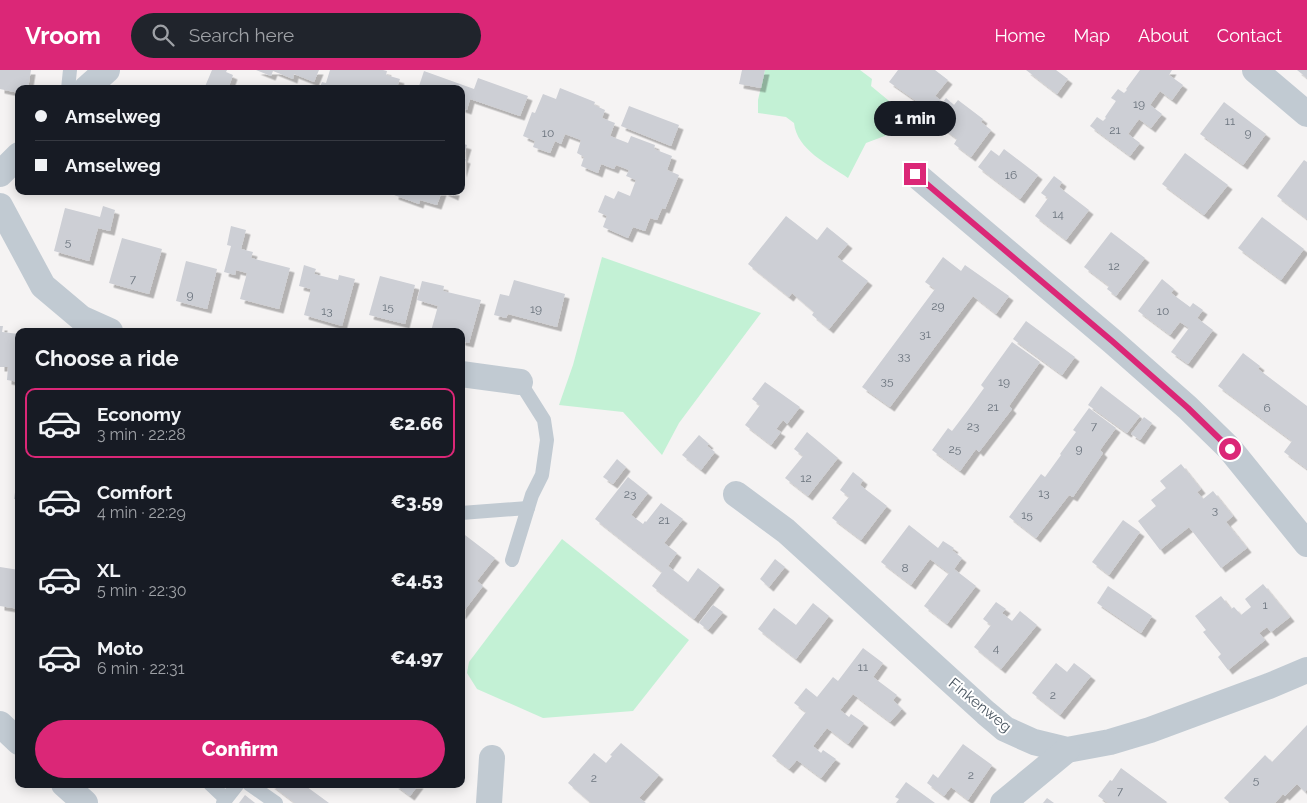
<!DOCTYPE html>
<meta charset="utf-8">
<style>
body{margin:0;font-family:Raleway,sans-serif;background:#20242c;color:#f1f3f6;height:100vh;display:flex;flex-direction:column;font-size:19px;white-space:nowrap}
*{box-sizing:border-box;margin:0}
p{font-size:16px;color:#9ea1a6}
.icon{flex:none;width:28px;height:28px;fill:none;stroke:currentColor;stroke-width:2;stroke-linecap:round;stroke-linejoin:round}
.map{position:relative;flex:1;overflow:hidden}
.details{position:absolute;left:15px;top:258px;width:450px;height:460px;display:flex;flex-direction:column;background:#171b24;border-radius:10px;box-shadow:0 2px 12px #0003}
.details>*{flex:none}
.guide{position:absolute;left:15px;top:15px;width:450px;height:110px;border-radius:10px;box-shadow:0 2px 12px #0003;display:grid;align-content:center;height:110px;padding:0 20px;background:#171b24}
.end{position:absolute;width:22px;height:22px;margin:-11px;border:6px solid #db2777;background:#fff;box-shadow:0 0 0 2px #fff}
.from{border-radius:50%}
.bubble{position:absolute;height:35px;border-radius:18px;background:#171b24;box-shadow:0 2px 12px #0003;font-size:16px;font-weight:800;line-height:35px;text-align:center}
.guide b{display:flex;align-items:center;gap:18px;height:48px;font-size:19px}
.guide b+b{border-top:1px solid #363941}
.guide i{width:12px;height:12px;background:#f1f3f6}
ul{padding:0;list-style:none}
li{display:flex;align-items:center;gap:15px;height:70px;margin:0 10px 8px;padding:0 10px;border:2px solid transparent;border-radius:10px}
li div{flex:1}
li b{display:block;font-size:19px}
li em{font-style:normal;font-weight:800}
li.current{border-color:#db2777}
li>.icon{width:45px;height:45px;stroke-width:1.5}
h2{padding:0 20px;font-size:22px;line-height:60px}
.button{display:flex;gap:10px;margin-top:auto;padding:10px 20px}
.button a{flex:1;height:58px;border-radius:30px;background:#db2777;color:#fff;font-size:20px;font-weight:800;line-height:58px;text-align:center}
header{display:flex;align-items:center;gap:30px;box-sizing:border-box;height:70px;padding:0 25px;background:#db2777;color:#fff}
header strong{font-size:24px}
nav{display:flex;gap:28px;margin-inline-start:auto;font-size:18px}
.search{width:350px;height:45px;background:#20242c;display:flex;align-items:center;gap:12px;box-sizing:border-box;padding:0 18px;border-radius:28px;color:#9ea1a6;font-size:19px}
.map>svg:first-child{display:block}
</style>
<header>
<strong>Vroom</strong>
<div class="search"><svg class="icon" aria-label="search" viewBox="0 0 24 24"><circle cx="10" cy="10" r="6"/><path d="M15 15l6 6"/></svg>Search here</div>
<nav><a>Home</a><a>Map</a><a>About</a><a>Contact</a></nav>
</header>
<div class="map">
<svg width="1307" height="733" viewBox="0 0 1307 733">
<defs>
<filter id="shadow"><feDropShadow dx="4.5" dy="4.5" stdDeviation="0" flood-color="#0004"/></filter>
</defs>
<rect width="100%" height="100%" fill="#f5f3f3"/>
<g fill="#c3f1d5">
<path d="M765 0H860L872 9 871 16 894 35 890 64 866 73 848 108C828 94 797 80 794 53L786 47 758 43V30Z"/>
<polygon points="602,187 761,243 679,353 662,385 623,342 559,335 573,295"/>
<polygon points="562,469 689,570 633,641 543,648 477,619 467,603 469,592"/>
</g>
<g fill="#cdcfd5" filter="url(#shadow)">
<polygon points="0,0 31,0 28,19 19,19 19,23 0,19"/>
<polygon points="212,0 227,0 226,2 233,5 228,19 204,19"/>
<polygon points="256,0 319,0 314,12 294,4 293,9 273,1 271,6"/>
<polygon points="330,0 383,0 387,1 386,5 400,9 397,17 402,19 319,19 322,12 326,13"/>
<polygon points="742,0 765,0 761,18 739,14"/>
<polygon points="898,0 935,0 948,10 935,26 943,32 946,28 954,35 958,30 983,49 981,52 991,60 971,87 954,74 957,69 922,42 925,37 889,12"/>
<polygon points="1026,0 1056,0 1068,9 1057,24"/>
<polygon points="1140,0 1172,0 1169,5 1183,15 1172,30 1160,21 1150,35 1162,44 1151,58 1139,49 1128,64 1140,73 1130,86 1090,56 1097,47 1103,51 1106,48 1105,47 1116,31 1111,28 1118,19 1124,23 1127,20 1126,19"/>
<polygon points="1297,0 1307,0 1307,8"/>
<polygon points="424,1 474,19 478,8 528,26 520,46 470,29 467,40 461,38 461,19 418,19"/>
<polygon points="560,18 595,32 594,35 605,40 602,48 615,53 610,66 628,73 631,66 655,75 654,79 672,86 667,100 679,105 665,139 662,138 657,150 650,148 645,161 633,157 628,168 603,157 607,146 598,142 605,125 614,129 618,121 630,126 636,110 626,106 629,100 616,95 614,99 601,94 598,103 581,96 584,87 577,83 581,70 565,64 561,74 555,71 550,83 533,77 535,71 523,66 532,42 535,43 543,24 556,29"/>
<polygon points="1224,32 1266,64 1243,95 1200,64"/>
<polygon points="629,36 679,55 671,76 621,56"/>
<polygon points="461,73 467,75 463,88 466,89 462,103"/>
<polygon points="1004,79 1038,105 1020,129 978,97 991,80 999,86"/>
<polygon points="1185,83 1228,115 1204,145 1162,114"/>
<polygon points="1304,90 1307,92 1307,149 1277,126"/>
<polygon points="1054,106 1062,112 1059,117 1089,140 1066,170 1035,146 1048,128 1041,123"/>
<polygon points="395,121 442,121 437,135 420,130 419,134 394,125"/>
<polygon points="443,121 455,121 454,126"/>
<polygon points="103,136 115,140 110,161 98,158 89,191 54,181 65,138 100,147"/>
<polygon points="786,146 817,170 827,157 848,174 837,187 868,211 829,259 812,245 814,242 792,223 789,227 748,194"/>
<polygon points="1262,147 1304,179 1281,210 1238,178"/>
<polygon points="231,156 246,160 241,179 253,182 251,188 290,198 279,239 240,229 247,203 236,200 235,205 224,202 231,176 227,175"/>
<polygon points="1111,162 1145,188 1116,226 1107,219 1109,216 1084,197"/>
<polygon points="122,168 162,179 149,224 109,213"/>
<polygon points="943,187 961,201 965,195 1009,226 996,244 973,226 890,337 862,317 935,219 925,212"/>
<polygon points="186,191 217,199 207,239 176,231"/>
<polygon points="304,195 316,199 314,204 338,210 339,205 355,209 342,256 304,245 311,219 299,216"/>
<polygon points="380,206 415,215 405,254 369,245"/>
<polygon points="1162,209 1174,219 1171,223 1190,237 1193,233 1203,240 1197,248 1213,260 1188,294 1171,282 1189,258 1180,252 1170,265 1138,241"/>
<polygon points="514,210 565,224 557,257 508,244 506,248 494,245 500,224 509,226"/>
<polygon points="422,211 444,216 443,221 481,230 469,273 461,271 461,261 431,261 438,236 417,230"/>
<polygon points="1026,251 1075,287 1062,305 1013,269"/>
<polygon points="0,256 3,256 2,262 19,264 19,312 7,310 8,297 0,297"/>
<polygon points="1012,272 1040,292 1009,336 1012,339 979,382 976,379 960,401 932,380 948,358 952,361 968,340 984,318 981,315"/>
<polygon points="1243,283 1260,296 1258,299 1307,336 1307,399 1284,382 1292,371 1218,316"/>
<polygon points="765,312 800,337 787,354 783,350 776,359 781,362 771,375 745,355 760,335 752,329"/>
<polygon points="1101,316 1140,346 1127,363 1088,335"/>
<polygon points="1089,338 1116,358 1100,380 1103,383 1073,427 1069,425 1036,468 1009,447 1041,404 1045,407 1061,385 1060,384 1076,362 1073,360"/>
<polygon points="1144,347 1152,353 1140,370 1131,364"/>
<polygon points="807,362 838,388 808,426 785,408 803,386 794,379"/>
<polygon points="699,365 709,374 707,376 715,382 701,400 682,385"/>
<polygon points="617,389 626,397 613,414 603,407"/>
<polygon points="1181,394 1201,419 1197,422 1203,429 1213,421 1233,446 1226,452 1247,478 1221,498 1189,457 1160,480 1138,451 1156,436 1151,430 1166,418 1160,411"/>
<polygon points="18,402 19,403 19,430 14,429"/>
<polygon points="853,402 863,410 860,415 887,436 861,470 832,448 849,427 840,420"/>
<polygon points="628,407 648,423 631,445 643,454 645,451 646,452 661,433 683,449 664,473 677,483 668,496 688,512 698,498 720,515 694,549 652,516 662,502 595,449"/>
<polygon points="1123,450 1140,462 1109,505 1092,492"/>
<polygon points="909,455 938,478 943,471 954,478 952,480 962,488 954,499 976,516 947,554 924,536 949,503 930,489 911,515 881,492"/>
<polygon points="461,462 495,488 477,511 483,516 461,545"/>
<polygon points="775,489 785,497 769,517 760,509"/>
<polygon points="0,497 19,500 19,539 0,536"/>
<polygon points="1263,514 1290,547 1271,562 1267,557 1259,563 1265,570 1228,600 1218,587 1221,584 1203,562 1206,560 1195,546 1221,526 1231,539 1234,537 1241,545 1251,537 1245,529"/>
<polygon points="1108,516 1152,546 1141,563 1097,533"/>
<polygon points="996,532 1006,539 1002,543 1012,551 1020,541 1037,555 1001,599 974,577 991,555 983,549"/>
<polygon points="813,533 829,546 796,589 758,559 774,538 796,555"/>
<polygon points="713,535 723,542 708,560 699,553"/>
<polygon points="863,578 883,593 873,607 897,625 893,630 902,639 890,652 853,624 840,640 849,647 851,644 864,653 848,674 827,658 813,676 821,683 823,680 836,689 821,708 797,690 789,699 772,686 806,642 794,633 806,618 817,627 833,607 838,611"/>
<polygon points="1056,593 1067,602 1074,593 1091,606 1060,645 1032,623"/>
<polygon points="1307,655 1307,719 1305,722 1297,714 1285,726 1283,724 1275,733 1230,733 1224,728 1265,685 1272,692"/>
<polygon points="621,673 659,705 639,728 646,733 591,733 568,713 594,683 606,693 612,686 610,685"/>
<polygon points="963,674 992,695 968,730 951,717 944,726 927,713 933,704 938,708"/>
<polygon points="1121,698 1167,732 1166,733 1108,733 1098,726 1110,710 1112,711"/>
<polygon points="906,712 935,733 896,733 899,729 895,727"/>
<polygon points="270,714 303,714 329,733 295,733"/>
<polygon points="394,714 419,714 410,726"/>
<polygon points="245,725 255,733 239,733"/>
<polygon points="1047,728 1054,733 1043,733"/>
</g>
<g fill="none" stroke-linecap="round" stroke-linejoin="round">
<g stroke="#c1cad2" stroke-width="14">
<polyline points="68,19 70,0"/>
<polyline points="461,443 528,438"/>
<polyline points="512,490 532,425 542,405 547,370 544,350 520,312"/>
<polyline points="210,714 226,729"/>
<polyline points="249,714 276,733"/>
<polyline points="223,733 238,714"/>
</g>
<g stroke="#c1cad2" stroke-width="26">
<polyline points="1255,0 1307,44"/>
<polyline points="86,19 107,0"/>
<polyline points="0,104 19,85"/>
<polyline points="915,104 1112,271 1188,338 1230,379 1307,474"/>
<polyline points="0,136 43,216 81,248 110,261"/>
<polyline points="461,304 520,312"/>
<polyline points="736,424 786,461 986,643 1005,659 1034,672 1067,680 1110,672 1150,660 1269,616 1307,600"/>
<polyline points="0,654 19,672"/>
<polyline points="64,714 85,733"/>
<polyline points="489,733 492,688"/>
<polyline points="1003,733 1067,680"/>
</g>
</g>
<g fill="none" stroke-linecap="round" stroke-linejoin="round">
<polyline stroke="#db2777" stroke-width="6" points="915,104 1112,271 1188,338 1230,379"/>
</g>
<g text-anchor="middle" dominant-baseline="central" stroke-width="4" stroke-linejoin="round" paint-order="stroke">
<g font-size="12" fill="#6b747e">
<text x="1139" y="34">19</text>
<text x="1230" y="51">11</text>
<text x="1115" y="60">21</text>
<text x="548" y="63">10</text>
<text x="1248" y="63">9</text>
<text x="1011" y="105">16</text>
<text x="1058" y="144">14</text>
<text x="68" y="172">5</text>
<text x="1114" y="196">12</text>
<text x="133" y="209">7</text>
<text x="190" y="225">9</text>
<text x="938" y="236">29</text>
<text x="388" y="237">15</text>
<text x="536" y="239">19</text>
<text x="327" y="241">13</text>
<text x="1163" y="241">10</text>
<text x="925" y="264">31</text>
<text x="904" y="286">33</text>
<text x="887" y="311">35</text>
<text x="1004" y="312">19</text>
<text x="993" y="337">21</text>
<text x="1267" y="338">6</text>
<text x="973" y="356">23</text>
<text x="1094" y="356">7</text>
<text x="955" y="379">25</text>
<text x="1079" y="379">9</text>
<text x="806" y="408">12</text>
<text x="1044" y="423">13</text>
<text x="630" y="424">23</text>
<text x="1215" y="440">3</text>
<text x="1027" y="445">15</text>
<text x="664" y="450">21</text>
<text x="905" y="498">8</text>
<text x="1265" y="535">1</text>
<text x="996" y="578">4</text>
<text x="863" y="597">11</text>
<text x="1053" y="625">2</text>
<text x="971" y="705">2</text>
<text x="594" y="708">2</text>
<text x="1256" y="710">5</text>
<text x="1120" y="721">7</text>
</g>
<g font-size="15" fill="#4a5661" stroke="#fff">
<text transform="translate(980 635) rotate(39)">Finkenweg</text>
</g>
</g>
</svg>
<i class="end from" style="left:1230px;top:379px"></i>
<i class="end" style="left:915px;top:104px"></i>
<div class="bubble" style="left:874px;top:31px;width:82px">1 min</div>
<div class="guide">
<b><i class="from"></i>Amselweg</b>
<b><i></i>Amselweg</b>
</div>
<section class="details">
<h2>Choose a ride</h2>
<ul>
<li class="current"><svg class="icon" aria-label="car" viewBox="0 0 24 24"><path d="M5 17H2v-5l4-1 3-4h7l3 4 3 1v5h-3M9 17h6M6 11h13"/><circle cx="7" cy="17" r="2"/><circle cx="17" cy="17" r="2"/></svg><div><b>Economy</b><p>3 min · 22:28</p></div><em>€2.66</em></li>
<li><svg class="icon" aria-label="car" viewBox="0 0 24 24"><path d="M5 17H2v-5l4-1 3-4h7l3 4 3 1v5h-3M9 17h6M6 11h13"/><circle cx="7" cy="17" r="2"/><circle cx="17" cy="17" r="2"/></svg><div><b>Comfort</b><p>4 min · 22:29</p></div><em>€3.59</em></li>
<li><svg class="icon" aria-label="car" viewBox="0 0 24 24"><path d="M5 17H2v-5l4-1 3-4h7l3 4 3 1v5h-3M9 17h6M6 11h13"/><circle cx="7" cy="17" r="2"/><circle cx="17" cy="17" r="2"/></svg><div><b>XL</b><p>5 min · 22:30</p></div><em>€4.53</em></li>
<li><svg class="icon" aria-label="car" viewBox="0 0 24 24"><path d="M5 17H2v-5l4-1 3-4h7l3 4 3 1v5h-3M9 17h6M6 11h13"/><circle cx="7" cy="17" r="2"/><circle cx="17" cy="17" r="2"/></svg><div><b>Moto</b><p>6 min · 22:31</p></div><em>€4.97</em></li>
</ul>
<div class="button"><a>Confirm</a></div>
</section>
</div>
